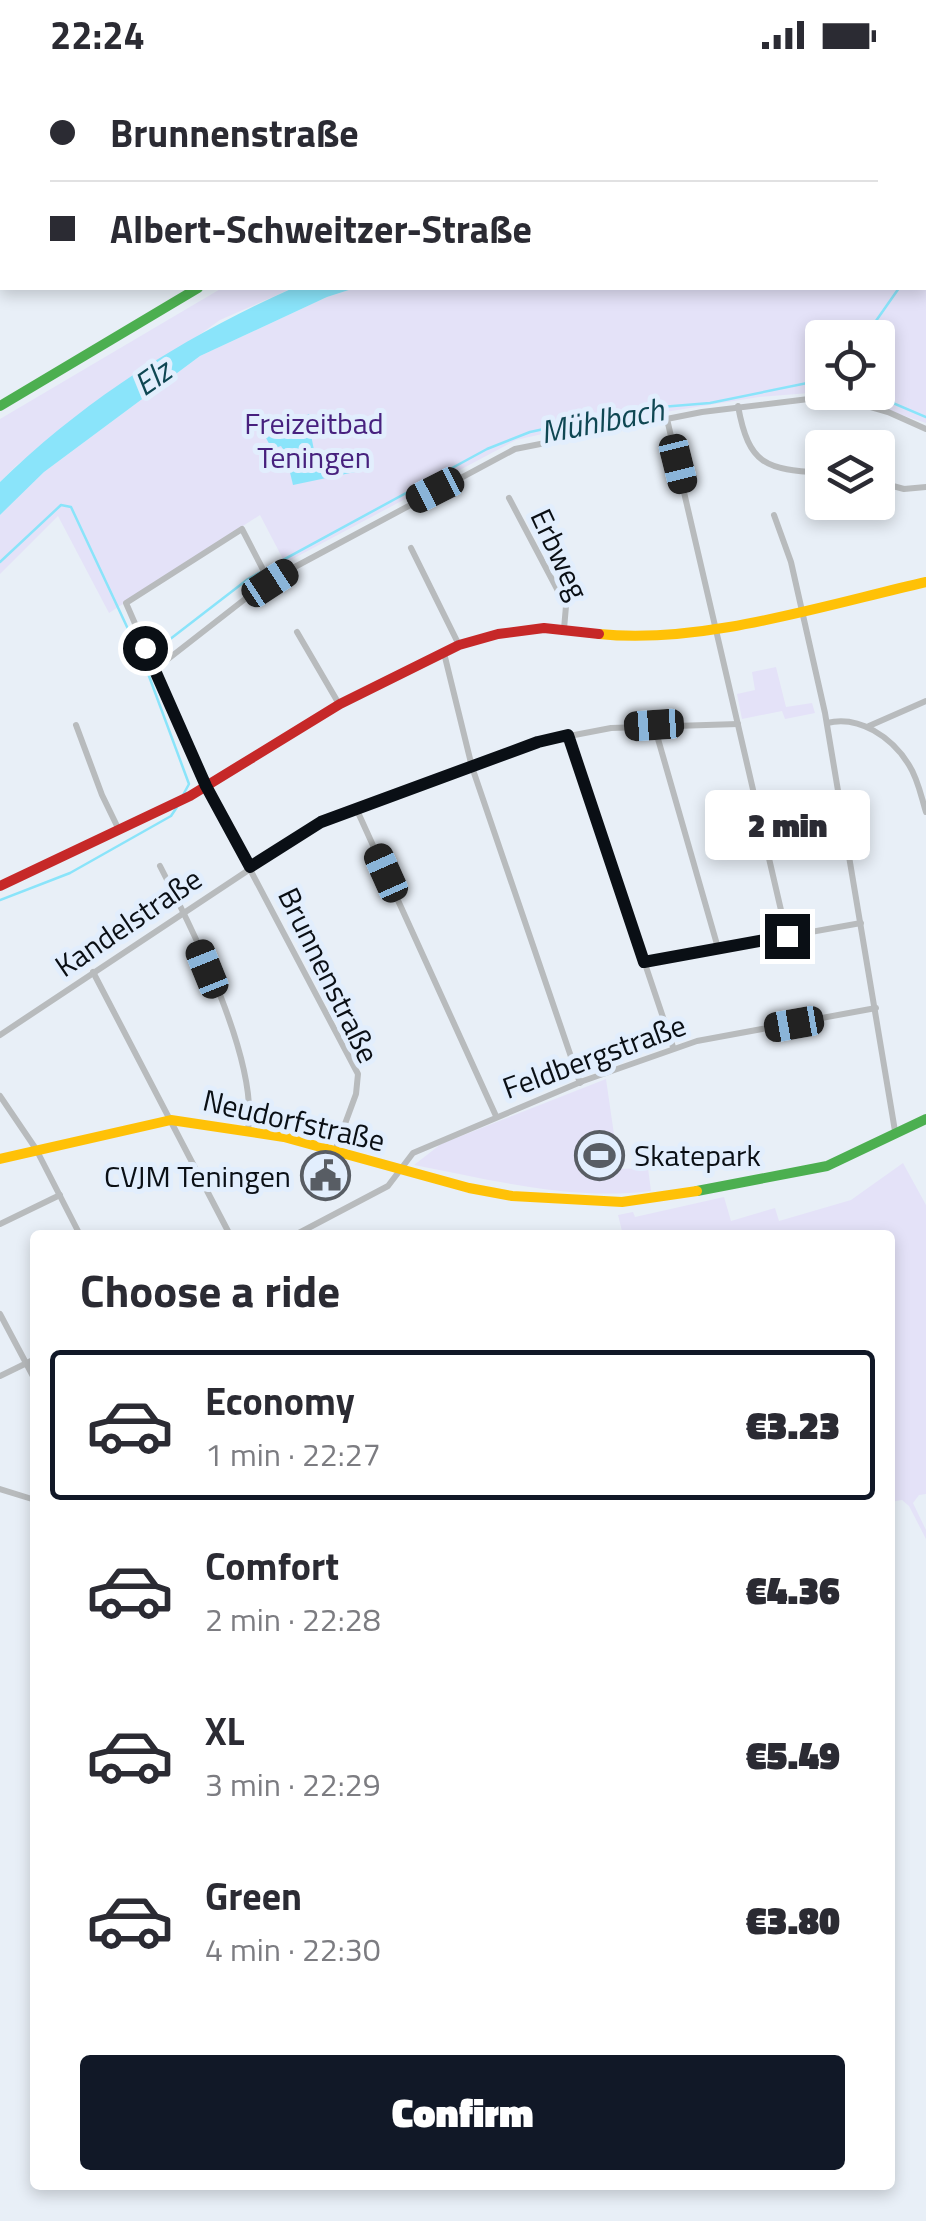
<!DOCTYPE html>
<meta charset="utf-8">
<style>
body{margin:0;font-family:"Titillium Web",sans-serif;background:#f2f2f3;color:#2b2b33;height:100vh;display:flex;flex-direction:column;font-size:38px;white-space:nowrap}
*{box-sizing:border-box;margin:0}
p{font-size:32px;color:#7c7c81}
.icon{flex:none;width:55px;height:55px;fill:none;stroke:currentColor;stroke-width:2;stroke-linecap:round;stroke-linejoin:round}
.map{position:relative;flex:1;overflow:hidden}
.details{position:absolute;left:30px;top:1160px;width:865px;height:960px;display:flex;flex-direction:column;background:#fff;border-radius:10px;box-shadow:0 5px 15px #0003}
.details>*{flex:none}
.guide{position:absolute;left:0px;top:0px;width:928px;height:220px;box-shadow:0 5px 15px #0003;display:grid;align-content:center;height:220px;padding:0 50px;background:#fff}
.controls{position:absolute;left:805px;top:250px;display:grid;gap:20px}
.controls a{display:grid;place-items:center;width:90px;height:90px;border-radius:10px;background:#fff;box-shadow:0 5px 15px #0003;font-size:50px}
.end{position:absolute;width:45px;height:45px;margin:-22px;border:12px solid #0a0f15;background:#fff;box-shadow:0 0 0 5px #fff}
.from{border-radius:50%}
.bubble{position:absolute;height:70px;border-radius:10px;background:#fff;box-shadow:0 5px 15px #0003;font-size:32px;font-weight:800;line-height:70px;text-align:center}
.car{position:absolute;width:30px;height:60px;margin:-30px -15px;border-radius:12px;box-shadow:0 0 8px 2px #0007;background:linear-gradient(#222 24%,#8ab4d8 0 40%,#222 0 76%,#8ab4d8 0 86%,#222 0)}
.guide b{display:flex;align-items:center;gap:35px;height:95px;font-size:38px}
.guide b+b{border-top:2px solid #e1e1e2}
.guide i{width:25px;height:25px;background:#2b2b33}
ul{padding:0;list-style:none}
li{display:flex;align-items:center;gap:30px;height:150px;margin:0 20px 15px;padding:0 30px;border:5px solid transparent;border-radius:10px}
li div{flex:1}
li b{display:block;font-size:38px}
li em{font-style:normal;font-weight:800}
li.selected{border-color:#111827}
li>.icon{width:90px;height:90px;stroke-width:1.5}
h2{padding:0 50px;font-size:45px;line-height:120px}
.cta{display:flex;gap:20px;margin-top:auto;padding:20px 50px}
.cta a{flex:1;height:115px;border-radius:10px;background:#111827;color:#fff;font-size:40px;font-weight:800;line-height:115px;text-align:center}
.status{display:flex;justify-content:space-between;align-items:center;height:70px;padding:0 50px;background:#fff;direction:ltr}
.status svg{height:28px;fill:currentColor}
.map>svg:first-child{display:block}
</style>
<div class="status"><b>22:24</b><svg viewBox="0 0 49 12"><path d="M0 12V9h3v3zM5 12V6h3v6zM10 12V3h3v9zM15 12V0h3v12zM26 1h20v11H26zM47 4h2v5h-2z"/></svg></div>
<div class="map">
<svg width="926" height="2151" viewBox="0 0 926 2151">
<rect width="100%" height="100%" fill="#e8eff7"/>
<g fill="#e4e2f8">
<polygon points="926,107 926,353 835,323 878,322 878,268 822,268 822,322 759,327 577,356 516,370 285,493 260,445 109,543 58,446 0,504 0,445 44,402 200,286 327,227 355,218 925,218"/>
<polygon points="222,218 293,218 220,250 17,395 0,412 0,349"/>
<polygon points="776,597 786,637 812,633 815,643 785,649 782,641 742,649 737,624 755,620 752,602"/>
<path d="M606 1009 619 1099 648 1098 651 1121C571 1131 492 1110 414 1095L441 1074Z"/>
<polygon points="903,1093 926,1135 926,1424 919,1425 913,1433 926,1460 926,1469 909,1436 902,1430 890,1432 890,1165 620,1165 622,1161 618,1145 633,1142 635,1147 724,1127 731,1151 775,1138 779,1151 851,1130"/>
</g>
<g fill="#8ae4fa">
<path d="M293 218H355L327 227 200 286 44 402 0 445V412C85 329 185 266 293 218Z"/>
<polygon points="309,344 319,361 311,365 314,380 287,386 281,376 272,379 266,368"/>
<polygon points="349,380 355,402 293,415 288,394"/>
</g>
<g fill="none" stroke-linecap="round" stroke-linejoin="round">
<g stroke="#8ae4fa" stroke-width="2.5">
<polyline points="925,181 926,180"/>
<polyline points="864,268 899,218"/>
<polyline points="867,322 926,347"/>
<polyline points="0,492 61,435 71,437 142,589"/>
<polyline points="183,725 189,714 143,590 248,509 487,379 530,362 600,347 661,337 710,333 822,310"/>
<polyline points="0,830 70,803 171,746 177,737"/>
</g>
<g stroke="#b8bbbd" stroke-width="6">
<polyline points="110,2 116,0"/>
<polyline points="0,44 2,44"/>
<path d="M738 336C749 396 766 399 822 403"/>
<polyline points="667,349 787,866"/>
<polyline points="878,412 904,419 926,417"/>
<polyline points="509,428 566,536 564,559"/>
<polyline points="774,445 791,492 825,643 895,1061"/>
<polyline points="411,478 459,575"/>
<polyline points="270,513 242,459 126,533 206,716 358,1004 356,1024 335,1081"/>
<polyline points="297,562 339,634"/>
<polyline points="444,583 472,697 580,1013"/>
<polyline points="154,600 245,529 291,499 515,379 702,342 833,326 888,342 926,359"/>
<path d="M827 653C859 645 892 667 909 695 918 709 921 726 926 742"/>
<polyline points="76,655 102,725 119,760"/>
<polyline points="654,655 718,878"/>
<polyline points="869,656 926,631"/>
<polyline points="568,665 673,977"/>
<polyline points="356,738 496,1046"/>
<path d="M160 796C193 860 259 991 248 1060"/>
<polyline points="644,892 861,853"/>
<polyline points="93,902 230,1165"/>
<polyline points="0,965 321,752 538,672 611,658 738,654"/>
<polyline points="0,1026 36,1079 80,1165"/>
<polyline points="0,1154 60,1125"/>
<polyline points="295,1165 388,1116 413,1083 583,1011 697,971 876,938"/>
<polyline points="0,1244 35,1310"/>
<polyline points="0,1306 35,1289"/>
<polyline points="0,1419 32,1429"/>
</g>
<g stroke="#4caf50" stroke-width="10">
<polyline points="396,0 397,2"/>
<polyline points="807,2 814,0"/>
<polyline points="0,336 198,218"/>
<polyline points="697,1121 827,1096 926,1049"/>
</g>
<g stroke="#ffc107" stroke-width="10">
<polyline points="70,2 76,0"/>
<polyline points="0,28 2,27"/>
<path d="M599 564C701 575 825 535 926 512"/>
<polyline points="0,1089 171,1050 284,1067 469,1118 512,1126 622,1132 697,1121"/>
</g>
<polyline stroke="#c62828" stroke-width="10" points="0,816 190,726 340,634 459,575 498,564 544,558 599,564"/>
<defs>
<g id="rail">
<polyline points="400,2 408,0"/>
<polyline points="0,141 2,140"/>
</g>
</defs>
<use href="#rail" stroke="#ced0d2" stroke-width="6"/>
<use href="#rail" stroke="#e2eefd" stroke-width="2.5" stroke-dasharray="8" stroke-linecap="butt"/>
</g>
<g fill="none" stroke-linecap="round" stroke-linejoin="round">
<polyline stroke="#0a0f15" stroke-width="12" points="145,578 206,716 250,797 321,752 538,672 568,665 644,892 787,866"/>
</g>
<defs>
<symbol id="stadium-ring" viewBox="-11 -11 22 22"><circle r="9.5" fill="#e2eefd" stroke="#585d64" stroke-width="1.5"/><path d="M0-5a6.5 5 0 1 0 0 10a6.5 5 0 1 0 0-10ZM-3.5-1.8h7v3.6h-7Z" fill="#585d64"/></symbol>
<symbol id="civic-ring" viewBox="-11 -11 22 22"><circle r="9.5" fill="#e2eefd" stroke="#585d64" stroke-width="1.5"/><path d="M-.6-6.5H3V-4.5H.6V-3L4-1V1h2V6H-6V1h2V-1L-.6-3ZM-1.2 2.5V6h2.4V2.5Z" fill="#585d64"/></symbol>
</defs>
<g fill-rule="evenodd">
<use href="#stadium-ring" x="572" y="1058" width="55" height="55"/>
<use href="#civic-ring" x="298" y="1078" width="55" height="55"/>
</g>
<g text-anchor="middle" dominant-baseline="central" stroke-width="10" stroke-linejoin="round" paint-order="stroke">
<g font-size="30" fill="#47217e" stroke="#e2eefd">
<text x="314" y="353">Freizeitbad<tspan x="314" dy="34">Teningen</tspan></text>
</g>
<g font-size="30" fill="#0a0f15" stroke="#e2eefd">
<text transform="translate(560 484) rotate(65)">Erbweg</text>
<text transform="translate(128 852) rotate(-34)">Kandelstraße</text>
<text transform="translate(329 905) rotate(64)">Brunnenstraße</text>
<text transform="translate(594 986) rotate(-20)">Feldbergstraße</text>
<text transform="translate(294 1050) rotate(13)">Neudorfstraße</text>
</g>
<g font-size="30" fill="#0a0f15" stroke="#e2eefd" text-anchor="start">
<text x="634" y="1085">Skatepark</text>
<text x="291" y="1106" text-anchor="end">CVJM Teningen</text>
</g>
<g font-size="32" font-style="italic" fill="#0f4753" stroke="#e2eefd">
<text transform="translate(152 307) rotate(-35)">Elz</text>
<text transform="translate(602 350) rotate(-11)">Mühlbach</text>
</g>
</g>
</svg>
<div class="controls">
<a><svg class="icon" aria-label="locate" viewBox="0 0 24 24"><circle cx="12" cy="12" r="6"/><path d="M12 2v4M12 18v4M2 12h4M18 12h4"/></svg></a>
<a><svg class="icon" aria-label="layers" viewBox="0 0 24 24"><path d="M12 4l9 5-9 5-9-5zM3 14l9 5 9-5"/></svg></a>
</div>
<i class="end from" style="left:145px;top:578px"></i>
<i class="end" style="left:787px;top:866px"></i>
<div class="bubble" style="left:705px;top:720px;width:165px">2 min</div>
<i class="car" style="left:678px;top:394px;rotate:166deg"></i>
<i class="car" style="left:435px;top:420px;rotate:243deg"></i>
<i class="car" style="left:270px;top:513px;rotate:57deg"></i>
<i class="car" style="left:654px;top:655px;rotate:266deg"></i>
<i class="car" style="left:386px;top:803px;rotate:336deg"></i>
<i class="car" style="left:207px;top:899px;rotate:338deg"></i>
<i class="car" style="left:794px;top:954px;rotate:260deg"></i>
<div class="guide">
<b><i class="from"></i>Brunnenstraße</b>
<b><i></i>Albert-Schweitzer-Straße</b>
</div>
<section class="details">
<h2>Choose a ride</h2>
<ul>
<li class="selected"><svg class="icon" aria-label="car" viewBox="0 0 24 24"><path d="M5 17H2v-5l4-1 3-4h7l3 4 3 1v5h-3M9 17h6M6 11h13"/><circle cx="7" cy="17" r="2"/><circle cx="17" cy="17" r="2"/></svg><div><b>Economy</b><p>1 min · 22:27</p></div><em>€3.23</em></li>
<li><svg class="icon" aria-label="car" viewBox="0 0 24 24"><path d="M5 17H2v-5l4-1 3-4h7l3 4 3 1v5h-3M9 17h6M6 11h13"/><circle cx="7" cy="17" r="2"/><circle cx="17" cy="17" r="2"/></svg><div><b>Comfort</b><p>2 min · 22:28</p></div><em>€4.36</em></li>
<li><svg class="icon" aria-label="car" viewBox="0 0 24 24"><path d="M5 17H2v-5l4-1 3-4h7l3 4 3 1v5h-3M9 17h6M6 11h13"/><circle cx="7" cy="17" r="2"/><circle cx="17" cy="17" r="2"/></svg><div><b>XL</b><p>3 min · 22:29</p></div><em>€5.49</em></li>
<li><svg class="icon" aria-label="car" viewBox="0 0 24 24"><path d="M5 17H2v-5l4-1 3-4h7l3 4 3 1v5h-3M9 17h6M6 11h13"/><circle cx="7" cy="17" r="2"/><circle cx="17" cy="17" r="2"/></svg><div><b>Green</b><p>4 min · 22:30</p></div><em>€3.80</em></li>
</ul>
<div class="cta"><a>Confirm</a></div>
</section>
</div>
